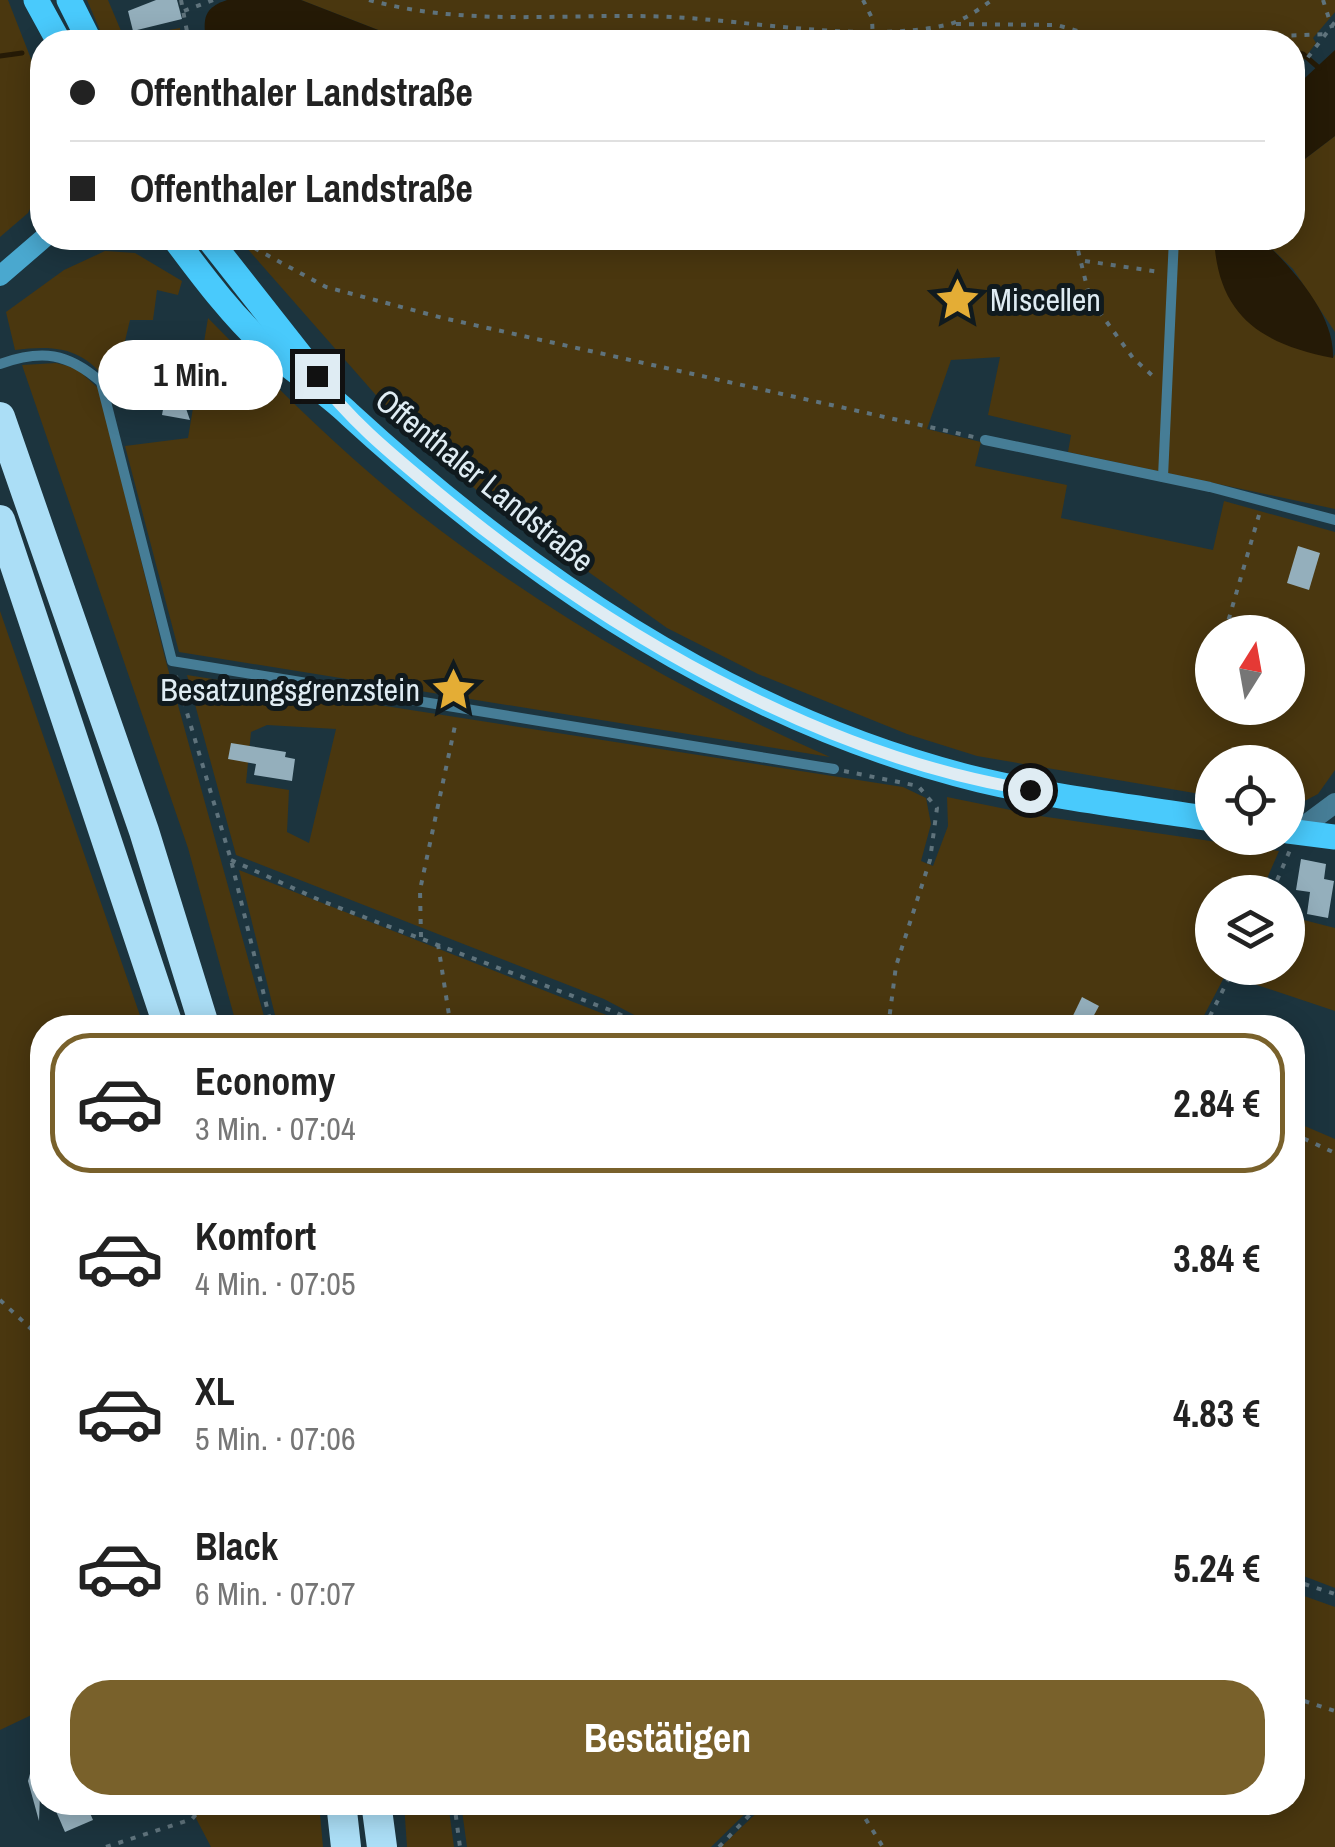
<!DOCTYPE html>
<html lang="de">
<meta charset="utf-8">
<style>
body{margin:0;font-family:"Archivo Narrow",sans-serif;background:#f2f2f2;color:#222;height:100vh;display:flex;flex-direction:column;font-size:38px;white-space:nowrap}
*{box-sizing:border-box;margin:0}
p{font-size:32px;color:#767676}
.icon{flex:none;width:55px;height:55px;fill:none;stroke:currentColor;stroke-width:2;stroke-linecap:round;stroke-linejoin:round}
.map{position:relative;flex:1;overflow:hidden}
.drawer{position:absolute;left:30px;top:1015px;width:1275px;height:800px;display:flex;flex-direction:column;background:#fff;border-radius:40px;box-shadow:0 5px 25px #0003}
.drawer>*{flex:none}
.guide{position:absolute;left:30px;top:30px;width:1275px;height:220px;border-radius:40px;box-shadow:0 5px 25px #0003;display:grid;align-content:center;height:220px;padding:0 40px;background:#fff}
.needle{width:65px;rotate:11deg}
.tools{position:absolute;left:1195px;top:615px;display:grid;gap:20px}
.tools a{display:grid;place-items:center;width:110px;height:110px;border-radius:50%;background:#fff;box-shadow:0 5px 25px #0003;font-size:50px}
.end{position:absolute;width:45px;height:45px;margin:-22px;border:12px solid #dfecf3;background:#111;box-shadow:0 0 0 5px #111}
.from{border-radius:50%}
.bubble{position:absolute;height:70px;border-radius:35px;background:#fff;box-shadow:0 5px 25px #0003;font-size:32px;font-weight:700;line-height:70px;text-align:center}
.guide b{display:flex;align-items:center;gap:35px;height:95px;font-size:38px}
.guide b+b{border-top:2px solid #e0e0e0}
.guide i{width:25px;height:25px;background:#222}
ul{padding:18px 0 0;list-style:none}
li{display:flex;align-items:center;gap:30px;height:140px;margin:0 20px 15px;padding:0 20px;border:5px solid transparent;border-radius:40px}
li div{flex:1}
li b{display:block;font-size:38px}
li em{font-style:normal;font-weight:700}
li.selected{border-color:#79612b}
li>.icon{width:90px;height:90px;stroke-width:1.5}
.button{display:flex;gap:20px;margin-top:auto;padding:20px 40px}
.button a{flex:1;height:115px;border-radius:40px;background:#79612b;color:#fff;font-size:40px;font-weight:700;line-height:115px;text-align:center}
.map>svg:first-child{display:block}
</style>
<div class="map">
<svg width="1335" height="1847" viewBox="0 0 1335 1847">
<rect width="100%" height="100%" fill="#1c343e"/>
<g fill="#4a370f" fill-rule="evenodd">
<polygon points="0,0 8,0 42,87 42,184 28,213 0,237"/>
<polygon points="87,0 108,0 124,38 180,28 181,42 105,42"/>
<polygon points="301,0 1335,0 1335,12 1313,38 1316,43 1293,74 1292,42 696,42 650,36 615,42 409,42"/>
<polygon points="1335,136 1335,332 1293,269 1269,246 1269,238 1292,238 1293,168"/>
<path d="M238 238H1214L1215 248 1333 358 1335 354V509L1068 452 1071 435 988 415 1000 357 951 360 927 429 981 442 975 466 1067 485 1061 518 1213 550 1224 501 1335 532V770L1318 794 1289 809 1288 762H1212V796L977 756 907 734 758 674 667 628 485 498 389 410ZM1212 632H1288V708H1212Z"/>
<path d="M105 251 135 253 182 281 178 295 157 290 153 320H130L113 391C89 349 59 344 15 350L6 312 64 270Z"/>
<path d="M208 318C275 386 344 455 419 514 543 611 686 694 830 757L179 652 125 446 188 438Z"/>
<polygon points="56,363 76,368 99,389 165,658 267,1027 237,1027 188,848 22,365"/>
<polygon points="0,611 144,1027 42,1028 42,1710 0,1730"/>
<path d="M187 675 903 787 926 798 931 824 921 861 933 866 948 826 947 797 1040 816 1279 851 1261 892H1212V968H1229L1198 1027H657L604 999 236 855ZM267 725 336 729 309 843 287 832 289 790 246 783 251 732Z"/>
<polygon points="239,870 609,1016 631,1027 278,1027"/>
<polygon points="1288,916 1335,928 1335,1011 1236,978 1241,968 1288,968"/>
<polygon points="1293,1121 1335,1139 1335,1588 1293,1572"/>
<polygon points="1293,1592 1335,1607 1335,1847 721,1847 767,1803 1292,1802"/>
<polygon points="188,1803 319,1803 323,1847 211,1847"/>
<polygon points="404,1803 448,1803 454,1847 407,1847"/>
<polygon points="461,1803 461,1802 756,1803 711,1847 467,1847"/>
</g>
<g fill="#251a06">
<path d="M227 0H301L409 42H206C203 19 203 8 227 0Z"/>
<polygon points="1335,50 1335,136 1293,168 1293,89"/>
<path d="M1214 238H1269V246C1296 273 1335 316 1333 358 1262 344 1218 317 1214 238Z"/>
</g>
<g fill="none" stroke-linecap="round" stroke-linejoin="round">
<g stroke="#251a06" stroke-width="5">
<polyline points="914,41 933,37"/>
<polyline points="109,42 158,38 166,42"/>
<polyline points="1292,52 1303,54 1319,68"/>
<polyline points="0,56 22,53"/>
</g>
</g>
<g fill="#94afbc">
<polygon points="156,0 177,0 182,19 133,31 128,11"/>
<polygon points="151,369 184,377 181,394 190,420 162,415 164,404 138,400 142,375 149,376"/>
<polygon points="1298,546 1320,553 1309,590 1287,583"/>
<polygon points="231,743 286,752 285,757 295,759 292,781 254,775 256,764 228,759"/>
<polygon points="1301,859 1326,864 1324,879 1334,881 1328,918 1307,914 1310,892 1296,890"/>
<polygon points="1082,997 1099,1006 1087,1028 1067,1028"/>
<polygon points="39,1741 42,1741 39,1821 28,1781"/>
<polygon points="52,1802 85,1802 93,1820 65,1832"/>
</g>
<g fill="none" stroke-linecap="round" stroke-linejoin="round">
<g stroke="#5f737c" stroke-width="4" stroke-dasharray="5 8" stroke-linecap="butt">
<polyline points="181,0 189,42"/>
<path d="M369 0C470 28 569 12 672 17 752 21 868 43 946 25 963 21 978 10 992 0"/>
<polyline points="863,0 872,18 873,42"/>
<polyline points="1323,0 1332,28"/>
<polyline points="184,11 213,0"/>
<polyline points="956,24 1057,25 1116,42 1329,34"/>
<polyline points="1292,78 1335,22"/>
<polyline points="246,238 256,249 326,287 443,318 974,437"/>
<polyline points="1075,238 1090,299 1133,358 1155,378"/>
<polyline points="1085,261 1160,272"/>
<polyline points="1225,632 1259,515"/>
<polyline points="176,676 231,860 272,1028"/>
<polyline points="1207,676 1212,673"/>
<polyline points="844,771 918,786 937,808 930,860 896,966 888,1028"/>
<polyline points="231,860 324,902 615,1012 646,1028"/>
<polyline points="1272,892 1290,850"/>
<polyline points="421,937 420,890 456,721"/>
<polyline points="438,944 451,1028"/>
<polyline points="1204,1028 1234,968"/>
<polyline points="1292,1133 1335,1153"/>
<polyline points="0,1300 42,1339"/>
<polyline points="1292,1580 1335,1594"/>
<polyline points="1292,1697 1335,1711"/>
<polyline points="454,1802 460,1847"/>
<polyline points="846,1802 865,1818 883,1847"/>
<polyline points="106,1847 192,1819 198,1812 197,1802"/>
<polyline points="719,1847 762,1802"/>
</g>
<g stroke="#467d96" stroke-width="10">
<path d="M0 364C42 349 68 353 101 382L172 661 834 769"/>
<polyline points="985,440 1210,487 1335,520"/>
<polyline points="1163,477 1174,238"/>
</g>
<polyline stroke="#467d96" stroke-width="20" points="1296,832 1335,803"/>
<polyline stroke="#4aa8cf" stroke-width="20" points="0,276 44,238"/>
<g stroke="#49cafc" stroke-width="25">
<polyline points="36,0 59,42"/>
<polyline points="69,0 90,42"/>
<path d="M174 238C203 277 236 321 273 353 298 374 326 392 350 415 529 579 741 722 980 780 1056 798 1135 807 1212 819"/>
<polyline points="208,238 315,374"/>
<polyline points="1288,831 1335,837"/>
</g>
<g stroke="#abdef6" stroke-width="30">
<polyline points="0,417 144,831 205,1028"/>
<polyline points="0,520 169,1028"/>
<polyline points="341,1802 346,1847"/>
<polyline points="376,1802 382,1847"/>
</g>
</g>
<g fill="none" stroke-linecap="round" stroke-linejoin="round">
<path stroke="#dfecf3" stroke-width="12" d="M317 376C350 421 395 457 437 492 601 628 818 756 1030 790"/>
</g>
<defs>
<symbol id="sight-bare" viewBox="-9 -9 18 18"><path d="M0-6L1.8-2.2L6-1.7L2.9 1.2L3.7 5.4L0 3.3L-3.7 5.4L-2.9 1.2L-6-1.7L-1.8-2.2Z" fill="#e4ad35" stroke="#101a1e" stroke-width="2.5" paint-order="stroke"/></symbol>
</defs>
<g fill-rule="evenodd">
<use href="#sight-bare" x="926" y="268" width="63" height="63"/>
<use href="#sight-bare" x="422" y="658" width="63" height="63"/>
</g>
<g text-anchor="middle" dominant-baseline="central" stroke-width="10" stroke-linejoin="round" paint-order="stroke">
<g font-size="32" fill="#dfecf3" stroke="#101a1e" text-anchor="start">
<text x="990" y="299">Miscellen</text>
<text x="420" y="689" text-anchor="end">Besatzungsgrenzstein</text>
</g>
<g font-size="32" fill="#dfecf3" stroke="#101a1e">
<text transform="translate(485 480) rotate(39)">Offenthaler Landstraße</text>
</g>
</g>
</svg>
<div class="tools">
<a><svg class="needle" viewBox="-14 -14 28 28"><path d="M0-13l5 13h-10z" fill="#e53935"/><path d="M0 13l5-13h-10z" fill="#767676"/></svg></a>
<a><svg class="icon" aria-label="locate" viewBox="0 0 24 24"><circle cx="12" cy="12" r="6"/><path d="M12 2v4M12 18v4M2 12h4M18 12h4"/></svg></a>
<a><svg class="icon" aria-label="layers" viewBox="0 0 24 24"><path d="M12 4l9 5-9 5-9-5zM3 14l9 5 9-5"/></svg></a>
</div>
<i class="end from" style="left:1030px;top:790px"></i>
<i class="end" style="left:317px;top:376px"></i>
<div class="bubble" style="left:98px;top:340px;width:185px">1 Min.</div>
<div class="guide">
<b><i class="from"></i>Offenthaler Landstraße</b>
<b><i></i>Offenthaler Landstraße</b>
</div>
<section class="drawer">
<ul>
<li class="selected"><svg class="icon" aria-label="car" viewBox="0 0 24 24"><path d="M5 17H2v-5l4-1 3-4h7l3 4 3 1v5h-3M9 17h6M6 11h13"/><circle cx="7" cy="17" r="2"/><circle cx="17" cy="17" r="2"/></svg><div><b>Economy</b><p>3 Min. · 07:04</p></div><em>2.84 €</em></li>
<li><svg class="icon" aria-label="car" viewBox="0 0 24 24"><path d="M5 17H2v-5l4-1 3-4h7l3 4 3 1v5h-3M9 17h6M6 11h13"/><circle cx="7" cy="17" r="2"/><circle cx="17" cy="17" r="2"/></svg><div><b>Komfort</b><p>4 Min. · 07:05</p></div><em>3.84 €</em></li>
<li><svg class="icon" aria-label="car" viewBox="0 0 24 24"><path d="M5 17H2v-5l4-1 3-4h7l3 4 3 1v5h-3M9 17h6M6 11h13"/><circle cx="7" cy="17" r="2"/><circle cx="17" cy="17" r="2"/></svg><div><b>XL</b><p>5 Min. · 07:06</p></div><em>4.83 €</em></li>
<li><svg class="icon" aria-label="car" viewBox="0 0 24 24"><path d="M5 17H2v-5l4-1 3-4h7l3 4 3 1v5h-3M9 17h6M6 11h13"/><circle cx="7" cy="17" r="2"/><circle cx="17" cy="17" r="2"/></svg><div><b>Black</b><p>6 Min. · 07:07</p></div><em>5.24 €</em></li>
</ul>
<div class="button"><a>Bestätigen</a></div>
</section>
</div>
